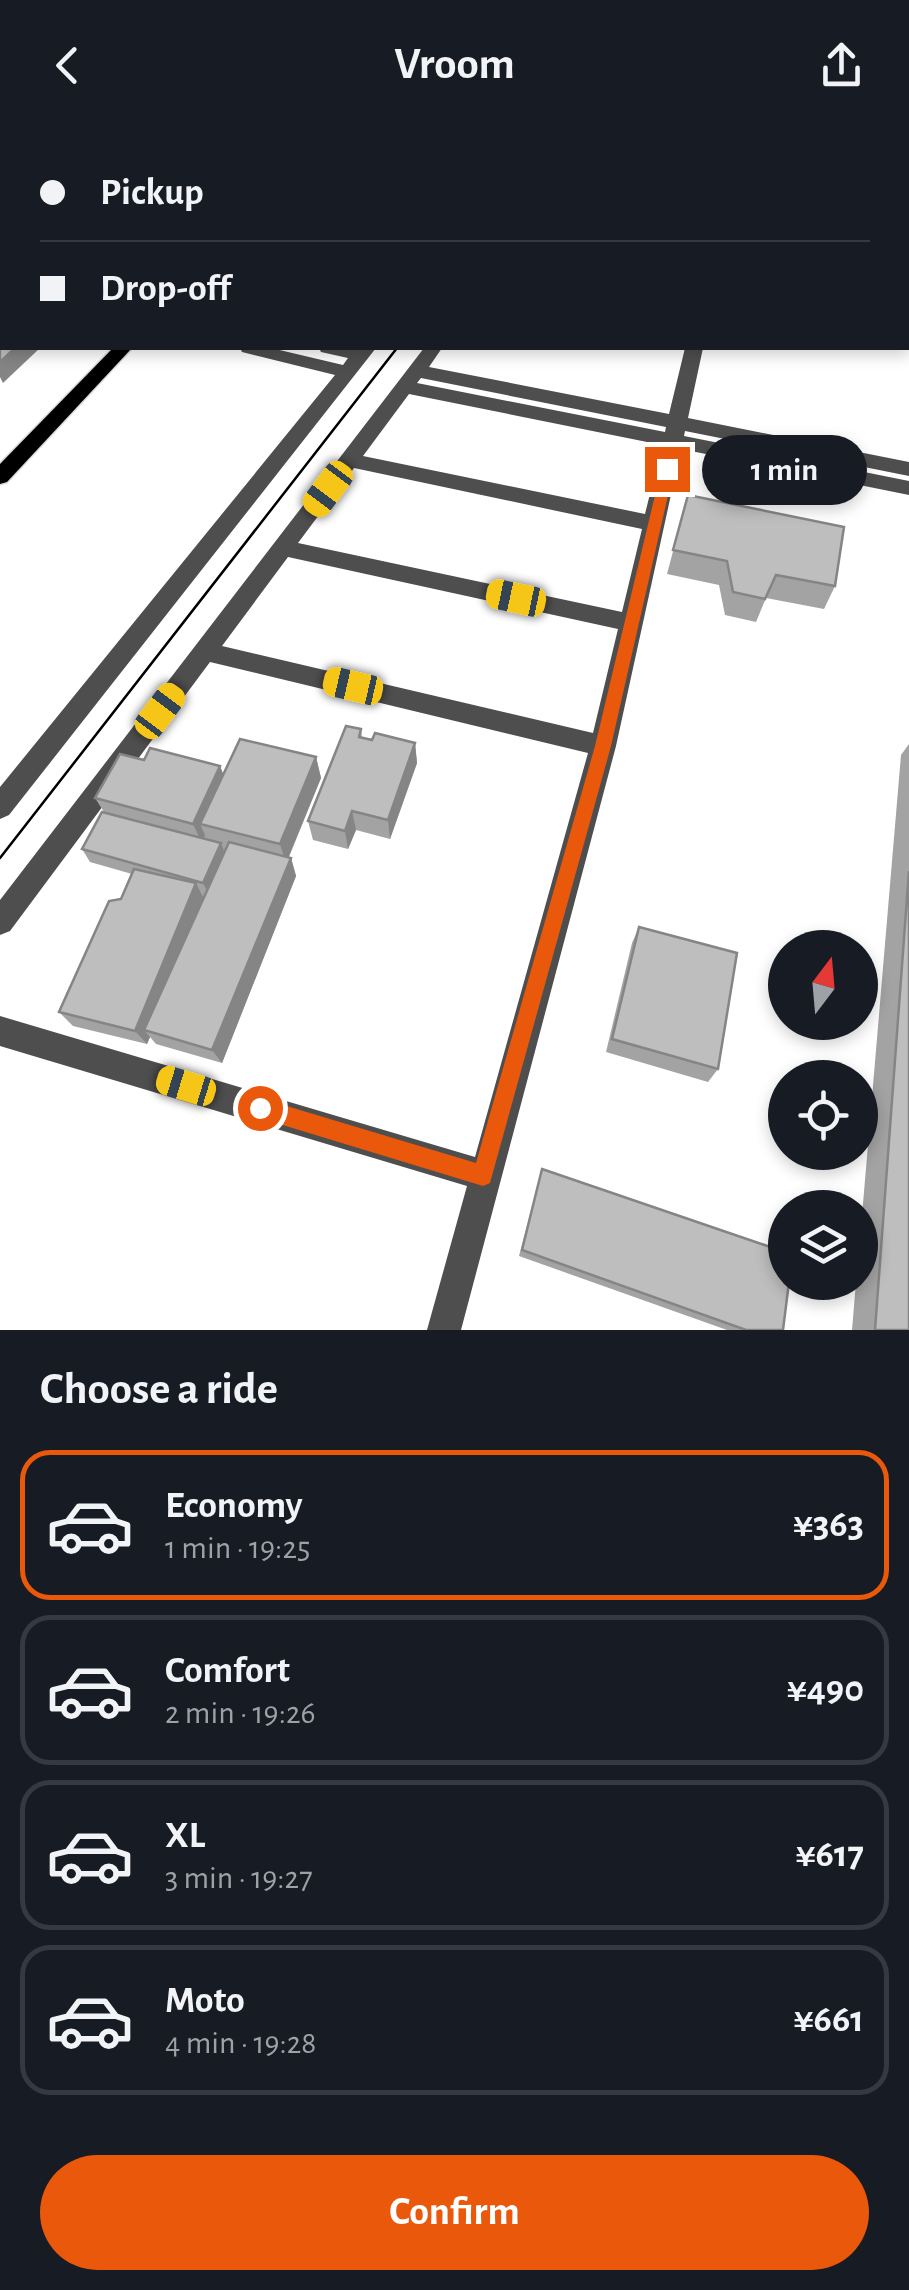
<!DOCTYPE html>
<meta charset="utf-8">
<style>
body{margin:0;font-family:"Alegreya Sans",sans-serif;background:#242831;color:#f1f3f6;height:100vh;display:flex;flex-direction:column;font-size:38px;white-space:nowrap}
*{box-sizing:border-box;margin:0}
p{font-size:32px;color:#9ea1a6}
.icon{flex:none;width:55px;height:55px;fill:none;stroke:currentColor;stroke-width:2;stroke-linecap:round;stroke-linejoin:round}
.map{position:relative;height:1200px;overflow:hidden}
.panel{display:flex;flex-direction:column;background:#171b24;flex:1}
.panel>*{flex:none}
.guide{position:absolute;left:0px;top:0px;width:910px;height:220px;box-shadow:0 5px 15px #0003;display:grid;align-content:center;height:220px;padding:0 40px;background:#171b24}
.needle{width:65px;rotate:16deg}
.fabs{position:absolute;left:768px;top:800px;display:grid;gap:20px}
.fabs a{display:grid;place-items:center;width:110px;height:110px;border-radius:50%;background:#171b24;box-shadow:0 5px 15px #0003;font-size:50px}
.end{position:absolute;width:45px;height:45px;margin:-22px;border:12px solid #ea580c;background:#fff;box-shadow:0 0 0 5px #fff}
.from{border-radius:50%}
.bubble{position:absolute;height:70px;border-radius:35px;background:#171b24;box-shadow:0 5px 15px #0003;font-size:32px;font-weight:700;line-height:70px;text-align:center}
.car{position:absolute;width:30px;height:60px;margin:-30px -15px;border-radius:12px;box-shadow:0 0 8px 2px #0007;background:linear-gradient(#f5c518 24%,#345 0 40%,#f5c518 0 76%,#345 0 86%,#f5c518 0)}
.guide b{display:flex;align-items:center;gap:35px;height:95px;font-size:38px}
.guide b+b{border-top:2px solid #363941}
.guide i{width:25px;height:25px;background:#f1f3f6}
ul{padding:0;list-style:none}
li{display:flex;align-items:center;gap:30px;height:150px;margin:0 20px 15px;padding:0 20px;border:5px solid #363941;border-radius:30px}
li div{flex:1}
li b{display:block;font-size:38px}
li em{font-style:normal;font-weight:700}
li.current{border-color:#ea580c}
li>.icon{width:90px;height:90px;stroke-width:1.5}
h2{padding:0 40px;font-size:45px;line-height:120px}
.cta{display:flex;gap:20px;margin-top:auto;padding:20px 40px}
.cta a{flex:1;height:115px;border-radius:60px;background:#ea580c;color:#fff;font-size:40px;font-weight:700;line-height:115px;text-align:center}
header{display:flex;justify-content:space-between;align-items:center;height:130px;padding:0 40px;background:#171b24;font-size:45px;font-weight:700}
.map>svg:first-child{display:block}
</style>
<header><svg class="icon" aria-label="back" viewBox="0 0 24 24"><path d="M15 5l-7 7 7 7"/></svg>Vroom<svg class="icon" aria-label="share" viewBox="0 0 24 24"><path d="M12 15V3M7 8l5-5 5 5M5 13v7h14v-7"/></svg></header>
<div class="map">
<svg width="909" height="1200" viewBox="0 0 909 1200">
<rect width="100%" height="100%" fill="#fff"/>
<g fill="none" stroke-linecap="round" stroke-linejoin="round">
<polygon fill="#9c9c9c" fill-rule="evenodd" points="432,0 485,0 487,2 434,2"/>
<defs>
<polygon id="major" points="113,218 132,218 7,352 0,354 0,334"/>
</defs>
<use href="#major" stroke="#dbdbdb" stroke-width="3"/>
<g fill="#4e4e4e" fill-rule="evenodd">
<polygon points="358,0 405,0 407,2 360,2"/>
<polygon points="727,0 743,0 743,2 728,2"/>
<polygon points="0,16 2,17 2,27 0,26"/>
<rect x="908" y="63" width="1" height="10"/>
<polygon points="908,191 909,192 909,204 908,203"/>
<polygon points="240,218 271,218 343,235 348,228 321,222 319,218 376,218 9,685 0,689 0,657 335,245 242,222"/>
<path d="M424 218H442L429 237 669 284 685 218H703L688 288 909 332V346L685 301 684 306 909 351V365L681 319 616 616 461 1200H427L467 1056 0 916V886L475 1027 588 623 210 532 10 801 0 805V770ZM421 248 666 297 665 302 417 253ZM409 264 662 315 645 384 363 326ZM354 338 642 399 622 482 298 413ZM288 427 618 499 593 603 222 516Z"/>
</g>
<use href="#major" fill="#000" fill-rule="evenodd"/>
<polyline stroke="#000" stroke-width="2.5" points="0,728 397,218"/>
</g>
<g fill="#a3a3a3">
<polygon points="771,0 803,0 802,2"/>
<rect x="908" y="76" width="1" height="85"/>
<polygon points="688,365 835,456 824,479 766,468 756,492 725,485 719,455 667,444"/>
<polygon points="361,599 362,607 372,610 415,613 417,633 390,709 356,700 348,719 313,710 308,691"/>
<polygon points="909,614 909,1200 852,1200 856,1152 860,1152 860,1109 901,625"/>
<polygon points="316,627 321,648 289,727 291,728 296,746 222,933 156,914 150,907 147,914 73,896 59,882 121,769 132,744 90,732 82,719 104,682 95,668 144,630 220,636 223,644"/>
<polygon points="639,797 718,939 708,952 606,922 632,813"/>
<polygon points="542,1039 783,1200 727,1200 519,1126"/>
</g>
<g fill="#858585">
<polygon points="15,218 40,218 3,253 0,247 0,232"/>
<polygon points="415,613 417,633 390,709 388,690"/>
<polygon points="316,627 321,648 286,733 280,714"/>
<polygon points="220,636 228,656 200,694 205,705 202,713 193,694"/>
<polygon points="352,681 356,700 348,719 345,701"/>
<polygon points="221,713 226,726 209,765 203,753"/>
<polygon points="291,728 296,746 222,933 212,920"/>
<polygon points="196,753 205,771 144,900 150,907 147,914 135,901"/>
</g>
<g fill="#bebebe" stroke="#858585" stroke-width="2.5">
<polygon points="815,0 873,0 872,2 814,2"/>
<rect x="908" y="76" width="1" height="58"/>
<polygon points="2,188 2,218 15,218 0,232 0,190"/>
<polygon points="688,365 844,397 835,456 776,445 765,469 733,462 727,431 673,420"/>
<polygon points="346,596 361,599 359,607 372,610 375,603 415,613 388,690 352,681 345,701 308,691"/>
<polygon points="240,609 316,627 280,714 200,694"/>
<polygon points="150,618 220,636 193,694 95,668 120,624 144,630"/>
<polygon points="102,682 221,713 203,753 82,719"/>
<polygon points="229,712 291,728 212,920 144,900"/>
<polygon points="134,739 196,753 135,901 59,882 109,771 121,769"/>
<polygon points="909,741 909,1200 875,1200"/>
<polygon points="639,797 737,823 718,939 612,909"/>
<polygon points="542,1039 785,1122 785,1152 789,1152 783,1200 746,1200 522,1120"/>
</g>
<polygon fill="#ea580c" points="662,336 674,339 611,616 490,1053 483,1056 253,986 250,978 260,968 476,1033 595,616"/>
</svg>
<div class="fabs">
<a><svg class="needle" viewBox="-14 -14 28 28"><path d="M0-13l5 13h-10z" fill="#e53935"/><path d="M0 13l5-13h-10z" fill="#9ea1a6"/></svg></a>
<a><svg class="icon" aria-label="locate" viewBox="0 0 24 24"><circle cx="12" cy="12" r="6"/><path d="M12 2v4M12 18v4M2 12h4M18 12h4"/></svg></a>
<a><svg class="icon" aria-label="layers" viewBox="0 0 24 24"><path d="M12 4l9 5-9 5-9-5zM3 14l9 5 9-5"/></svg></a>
</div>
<i class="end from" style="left:260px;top:978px"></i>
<i class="end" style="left:667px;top:339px"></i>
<div class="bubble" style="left:702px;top:305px;width:165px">1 min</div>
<i class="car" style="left:328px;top:359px;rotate:217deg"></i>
<i class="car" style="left:516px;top:468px;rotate:282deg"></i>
<i class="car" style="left:353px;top:556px;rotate:283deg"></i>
<i class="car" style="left:160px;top:581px;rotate:37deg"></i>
<i class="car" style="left:186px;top:956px;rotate:287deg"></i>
<div class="guide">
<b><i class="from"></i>Pickup</b>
<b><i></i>Drop-off</b>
</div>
</div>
<section class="panel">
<h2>Choose a ride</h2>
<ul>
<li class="current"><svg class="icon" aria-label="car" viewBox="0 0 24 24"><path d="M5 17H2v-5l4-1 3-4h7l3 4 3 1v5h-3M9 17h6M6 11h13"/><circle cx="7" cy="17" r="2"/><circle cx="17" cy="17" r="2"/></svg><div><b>Economy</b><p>1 min · 19:25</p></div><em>¥363</em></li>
<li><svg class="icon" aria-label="car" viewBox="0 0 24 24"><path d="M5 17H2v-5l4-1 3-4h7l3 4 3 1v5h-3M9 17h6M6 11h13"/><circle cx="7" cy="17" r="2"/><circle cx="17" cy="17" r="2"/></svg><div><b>Comfort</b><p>2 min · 19:26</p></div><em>¥490</em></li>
<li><svg class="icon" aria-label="car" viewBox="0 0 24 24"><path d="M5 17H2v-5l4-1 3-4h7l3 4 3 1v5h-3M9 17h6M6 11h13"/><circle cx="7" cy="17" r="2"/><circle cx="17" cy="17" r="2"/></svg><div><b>XL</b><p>3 min · 19:27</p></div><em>¥617</em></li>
<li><svg class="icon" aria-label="car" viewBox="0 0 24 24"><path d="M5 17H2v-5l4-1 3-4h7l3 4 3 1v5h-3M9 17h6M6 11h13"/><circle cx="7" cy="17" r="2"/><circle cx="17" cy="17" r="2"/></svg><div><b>Moto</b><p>4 min · 19:28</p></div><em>¥661</em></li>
</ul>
<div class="cta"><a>Confirm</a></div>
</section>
